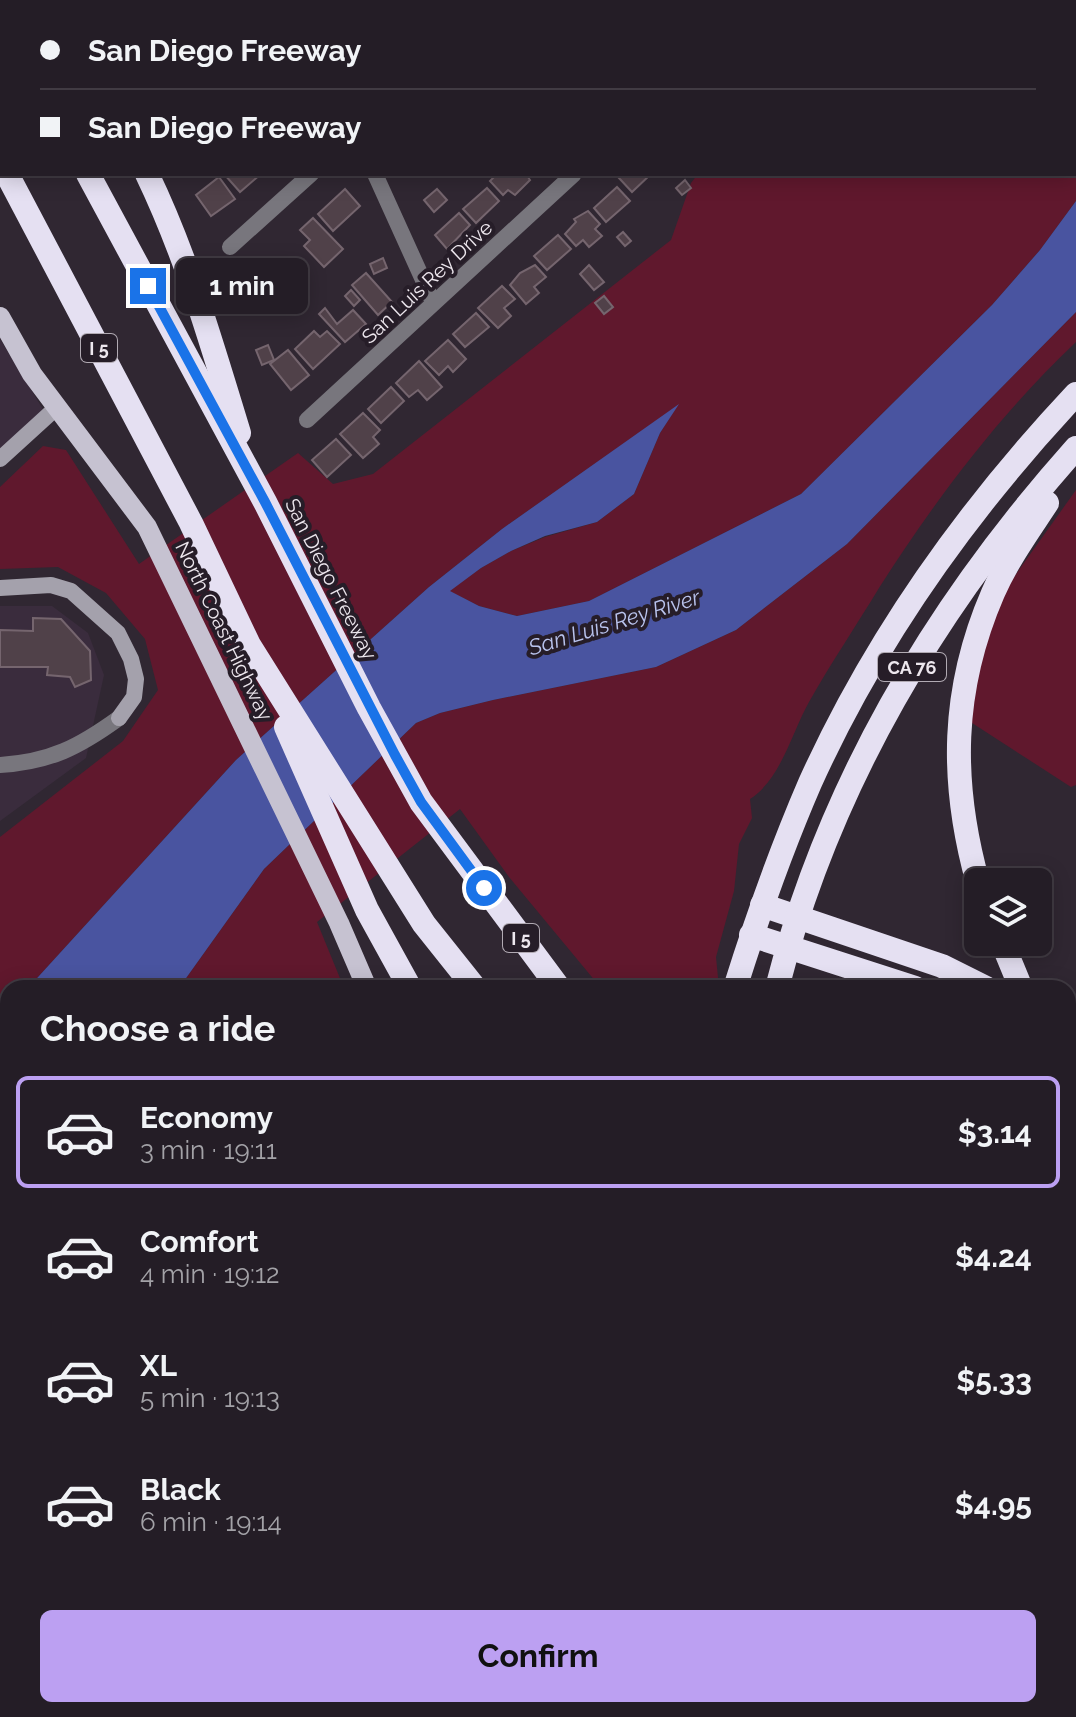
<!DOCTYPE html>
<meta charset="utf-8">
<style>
body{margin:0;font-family:Raleway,sans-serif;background:#302a32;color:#f1f3f6;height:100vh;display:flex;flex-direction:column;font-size:30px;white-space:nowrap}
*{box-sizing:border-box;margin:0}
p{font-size:26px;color:#a3a2a7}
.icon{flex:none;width:44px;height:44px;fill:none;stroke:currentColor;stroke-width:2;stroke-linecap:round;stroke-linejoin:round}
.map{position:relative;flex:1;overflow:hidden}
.drawer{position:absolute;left:0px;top:980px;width:1076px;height:738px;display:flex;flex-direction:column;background:#241d26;border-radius:24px 24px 0 0;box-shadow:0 4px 20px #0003,0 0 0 2px #413b43}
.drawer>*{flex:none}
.banner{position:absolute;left:0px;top:0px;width:1076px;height:176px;box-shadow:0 4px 20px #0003,0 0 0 2px #413b43;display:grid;align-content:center;height:176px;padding:0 40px;background:#241d26}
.tools{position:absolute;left:964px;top:868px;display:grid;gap:16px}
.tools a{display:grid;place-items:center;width:88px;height:88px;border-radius:12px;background:#241d26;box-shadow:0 4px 20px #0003,0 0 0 2px #413b43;font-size:40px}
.end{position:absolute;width:36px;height:36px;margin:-18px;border:10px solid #1a73e8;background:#fff;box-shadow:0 0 0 4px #fff}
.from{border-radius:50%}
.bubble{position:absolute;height:56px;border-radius:12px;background:#241d26;box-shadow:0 4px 20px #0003,0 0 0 2px #413b43;font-size:26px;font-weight:700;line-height:56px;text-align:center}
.banner b{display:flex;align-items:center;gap:28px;height:76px;font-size:30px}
.banner b+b{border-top:2px solid #413b43}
.banner i{width:20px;height:20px;background:#f1f3f6}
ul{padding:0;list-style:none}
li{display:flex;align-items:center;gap:24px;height:112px;margin:0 16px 12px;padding:0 24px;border:4px solid transparent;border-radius:12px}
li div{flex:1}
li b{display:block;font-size:30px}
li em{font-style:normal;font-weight:700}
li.selected{border-color:#bca0f2}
li>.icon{width:72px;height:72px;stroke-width:1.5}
h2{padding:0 40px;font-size:36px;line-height:96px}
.primary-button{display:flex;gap:16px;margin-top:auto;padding:16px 40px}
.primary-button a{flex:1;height:92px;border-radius:12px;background:#bca0f2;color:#111;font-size:32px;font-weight:700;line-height:92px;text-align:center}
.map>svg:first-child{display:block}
</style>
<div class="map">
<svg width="1076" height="1717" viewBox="0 0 1076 1717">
<rect width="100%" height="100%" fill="#302732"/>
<g fill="#3a2c3d">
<polygon points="0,339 44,411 0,451"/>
<polygon points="0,606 52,606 88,633 104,675 86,758 0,821"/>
<polygon points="859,1710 934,1710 924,1717 824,1717"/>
</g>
<g fill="#60182d">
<polygon points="834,0 1076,0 1076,201 1040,250 992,305 801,494 589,601 517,616 479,606 449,591 481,568 511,551 545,537 597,522 634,494 660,433 677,406 502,529 429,587 236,760 28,988 8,988 8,1009 0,1018 0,837 123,741 158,690 145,639 106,593 58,567 0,569 0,487 43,446 66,450 139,564 298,453 333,484 373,474 671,240 691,183 698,174 1074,174 1074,2 833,2"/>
<path d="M1076 312V342C1000 414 935 500 879 588 856 626 831 663 809 702 792 732 781 779 750 799L752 818 739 844 734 891 716 957 719 988H601L509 877 460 809 317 922 344 988H179L264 869 416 723 440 713 493 700 656 667 736 630 847 544Z"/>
<polygon points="1076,490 1076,785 1071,787 969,721 973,685 996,602"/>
<polygon points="8,1232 8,1411 0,1415 0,1243"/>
</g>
<g fill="#4954a0">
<polygon points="1076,201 1076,312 847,544 736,630 656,667 493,700 440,713 416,723 264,869 179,988 28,988 236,760 429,587 502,529 679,404 660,433 634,494 597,522 545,536 511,551 481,568 450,591 479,606 517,616 589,601 801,494 992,305 1040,250"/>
<polygon points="8,1009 8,1232 0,1243 0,1018"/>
</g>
<g fill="#504149" stroke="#75656e" stroke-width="2">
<polygon points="224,174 261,174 240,192"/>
<polygon points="497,174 526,174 530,180 515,195 508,190 503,195 490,181"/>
<polygon points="624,174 651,174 632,192 619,178"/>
<polygon points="219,177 235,199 211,216 196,195"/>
<polygon points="685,180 691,188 682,195 676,188"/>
<polygon points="617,187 630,201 606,222 594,208"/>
<polygon points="487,188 499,201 476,223 463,209"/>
<polygon points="345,189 360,206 333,231 318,214"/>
<polygon points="437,189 447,200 434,212 424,200"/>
<polygon points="588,211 600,224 595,229 602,236 589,247 583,240 576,246 565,234 576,222 574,219"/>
<polygon points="459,213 470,225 447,249 435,235"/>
<polygon points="313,218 343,249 324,267 304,246 310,240 300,230"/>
<polygon points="623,232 631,241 625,246 617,237"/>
<polygon points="558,235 571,249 547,270 534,256"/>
<polygon points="383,258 387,268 374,274 370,264"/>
<polygon points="535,265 546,277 534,287 539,293 526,304 510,285 520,273"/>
<polygon points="589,265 604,282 594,290 580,274"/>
<polygon points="278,271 284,286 288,284 294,298 275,306 270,295 258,299 251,283"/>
<polygon points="366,273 392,302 378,315 352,285"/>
<polygon points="502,286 515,299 504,308 511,316 498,328 478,308"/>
<polygon points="351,290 360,300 354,306 345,296"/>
<polygon points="604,296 613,307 604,314 595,303"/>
<polygon points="325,308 337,324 353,310 366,324 345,342 319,314"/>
<polygon points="476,313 489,327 465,347 453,334"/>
<polygon points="314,331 320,337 327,331 340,344 313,369 295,349"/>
<polygon points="448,340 466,359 453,372 448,366 439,375 425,361"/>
<polygon points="268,345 274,360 262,365 256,350"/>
<polygon points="288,350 309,375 291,390 270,364"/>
<polygon points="419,361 442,387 427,400 418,390 409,397 396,383"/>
<polygon points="391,387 404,401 381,423 368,409"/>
<polygon points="363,413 380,430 373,437 379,444 363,458 340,434"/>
<polygon points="336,439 351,455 327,477 312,460"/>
<polygon points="33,618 61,619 90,651 91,680 75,687 70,677 47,675 48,667 0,667 0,630 33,631"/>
<polygon points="8,1468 8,1567 0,1574 0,1470 4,1473"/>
<polygon points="0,1676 5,1676 4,1701 0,1701"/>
<polygon points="69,1710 91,1710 91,1716 95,1717 69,1717"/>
<rect x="347" y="1710" width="87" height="7"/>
<polygon points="514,1710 547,1710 534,1712 535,1717 516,1717"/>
</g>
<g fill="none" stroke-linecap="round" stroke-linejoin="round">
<g stroke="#78767d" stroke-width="16">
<polyline points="295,0 296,2"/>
<polyline points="500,2 502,0"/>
<polyline points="759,2 761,0"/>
<polyline points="375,174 433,302"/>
<polyline points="230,247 311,174"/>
<polyline points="307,420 574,174"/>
<path d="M0 765C50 762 79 747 119 718"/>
<polyline points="0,1433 8,1425"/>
<polyline points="0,1666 8,1658"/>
<polyline points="9,1710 9,1717"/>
<polyline points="60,1717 61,1710"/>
</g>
<g stroke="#a4a1ac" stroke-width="16">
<polyline points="238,2 240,0"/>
<polyline points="0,459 56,408"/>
<polyline points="0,588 51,585 71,591 118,633 131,659 136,679 134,697 119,718"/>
</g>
<g stroke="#c6c2d1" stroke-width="20">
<polyline points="0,317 32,374 147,527 339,923 367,988"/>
<polyline points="468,1710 468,1717"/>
<polyline points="581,1717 583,1710"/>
<polyline points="624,1717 626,1710"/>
</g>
<g stroke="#e5e0f2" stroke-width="24">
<polyline points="56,0 57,2"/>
<polyline points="0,9 2,13"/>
<polyline points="7,174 191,523 249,645 424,924 475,988"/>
<polyline points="88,174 265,502 369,708 421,802 559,988"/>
<path d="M147 174C187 257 212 345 239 433"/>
<polyline points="286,727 367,910 410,988"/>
<path d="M978 883C950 782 951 690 993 593 1007 561 1028 532 1047 503"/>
<polyline points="762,905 942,966 986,988"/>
<polyline points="751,935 915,988"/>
<polyline points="1002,942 1021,988"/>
<path d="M735 988C757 918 781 850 810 783 875 639 969 508 1076 394"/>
<path d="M777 988C829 785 937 604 1076 448"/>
<polyline points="1068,1100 1076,1119"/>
<polyline points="1068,1450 1076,1455"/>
<polyline points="1068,1522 1076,1527"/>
<polyline points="1068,1625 1076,1626"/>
</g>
</g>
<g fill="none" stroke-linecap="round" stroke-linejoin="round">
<polyline stroke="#1a73e8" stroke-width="10" points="148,286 265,502 395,755 421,802 484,888"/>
</g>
<g text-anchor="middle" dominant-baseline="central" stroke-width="8" stroke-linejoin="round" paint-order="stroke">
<g fill="#261d28" stroke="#b1aab3" stroke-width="2">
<rect x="81" y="334" width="36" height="28" rx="6"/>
<rect x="878" y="653" width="68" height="28" rx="6"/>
<rect x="503" y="924" width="36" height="28" rx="6"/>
</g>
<g font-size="18" font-weight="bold" fill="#ede7ee">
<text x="99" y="348">I 5</text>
<text x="912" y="667">CA 76</text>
<text x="521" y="938">I 5</text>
</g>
<g font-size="20" fill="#ede7ee" stroke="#261d28">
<text transform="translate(427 282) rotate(-43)">San Luis Rey Drive</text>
<text transform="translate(331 579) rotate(63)">San Diego Freeway</text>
<text transform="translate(224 631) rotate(64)">North Coast Highway</text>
</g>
<g font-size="22" font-style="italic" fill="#b9c3ed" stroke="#261d28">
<text transform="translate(614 622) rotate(-17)">San Luis Rey River</text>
</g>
</g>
</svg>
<div class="tools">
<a><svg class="icon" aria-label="layers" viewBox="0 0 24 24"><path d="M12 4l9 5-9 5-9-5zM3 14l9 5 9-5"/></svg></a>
</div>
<i class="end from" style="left:484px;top:888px"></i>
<i class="end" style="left:148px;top:286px"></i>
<div class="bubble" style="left:176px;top:258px;width:132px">1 min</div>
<div class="banner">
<b><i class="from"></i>San Diego Freeway</b>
<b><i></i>San Diego Freeway</b>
</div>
<section class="drawer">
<h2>Choose a ride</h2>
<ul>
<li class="selected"><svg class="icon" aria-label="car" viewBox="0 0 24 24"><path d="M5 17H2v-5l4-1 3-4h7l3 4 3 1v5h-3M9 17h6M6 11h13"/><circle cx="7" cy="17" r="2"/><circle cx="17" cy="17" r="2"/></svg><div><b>Economy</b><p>3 min · 19:11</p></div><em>$3.14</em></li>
<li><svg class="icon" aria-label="car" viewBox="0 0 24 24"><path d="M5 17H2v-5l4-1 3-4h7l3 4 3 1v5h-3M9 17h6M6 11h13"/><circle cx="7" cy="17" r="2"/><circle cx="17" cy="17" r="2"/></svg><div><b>Comfort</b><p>4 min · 19:12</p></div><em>$4.24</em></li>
<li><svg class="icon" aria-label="car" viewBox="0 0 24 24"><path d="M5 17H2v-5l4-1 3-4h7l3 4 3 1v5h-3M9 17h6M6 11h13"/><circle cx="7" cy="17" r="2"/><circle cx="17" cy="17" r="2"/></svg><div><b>XL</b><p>5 min · 19:13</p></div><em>$5.33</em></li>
<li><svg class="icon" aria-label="car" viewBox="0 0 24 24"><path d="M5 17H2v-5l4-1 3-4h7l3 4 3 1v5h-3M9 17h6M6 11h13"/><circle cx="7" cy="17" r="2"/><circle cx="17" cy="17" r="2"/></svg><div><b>Black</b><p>6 min · 19:14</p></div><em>$4.95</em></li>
</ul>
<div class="primary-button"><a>Confirm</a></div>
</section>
</div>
